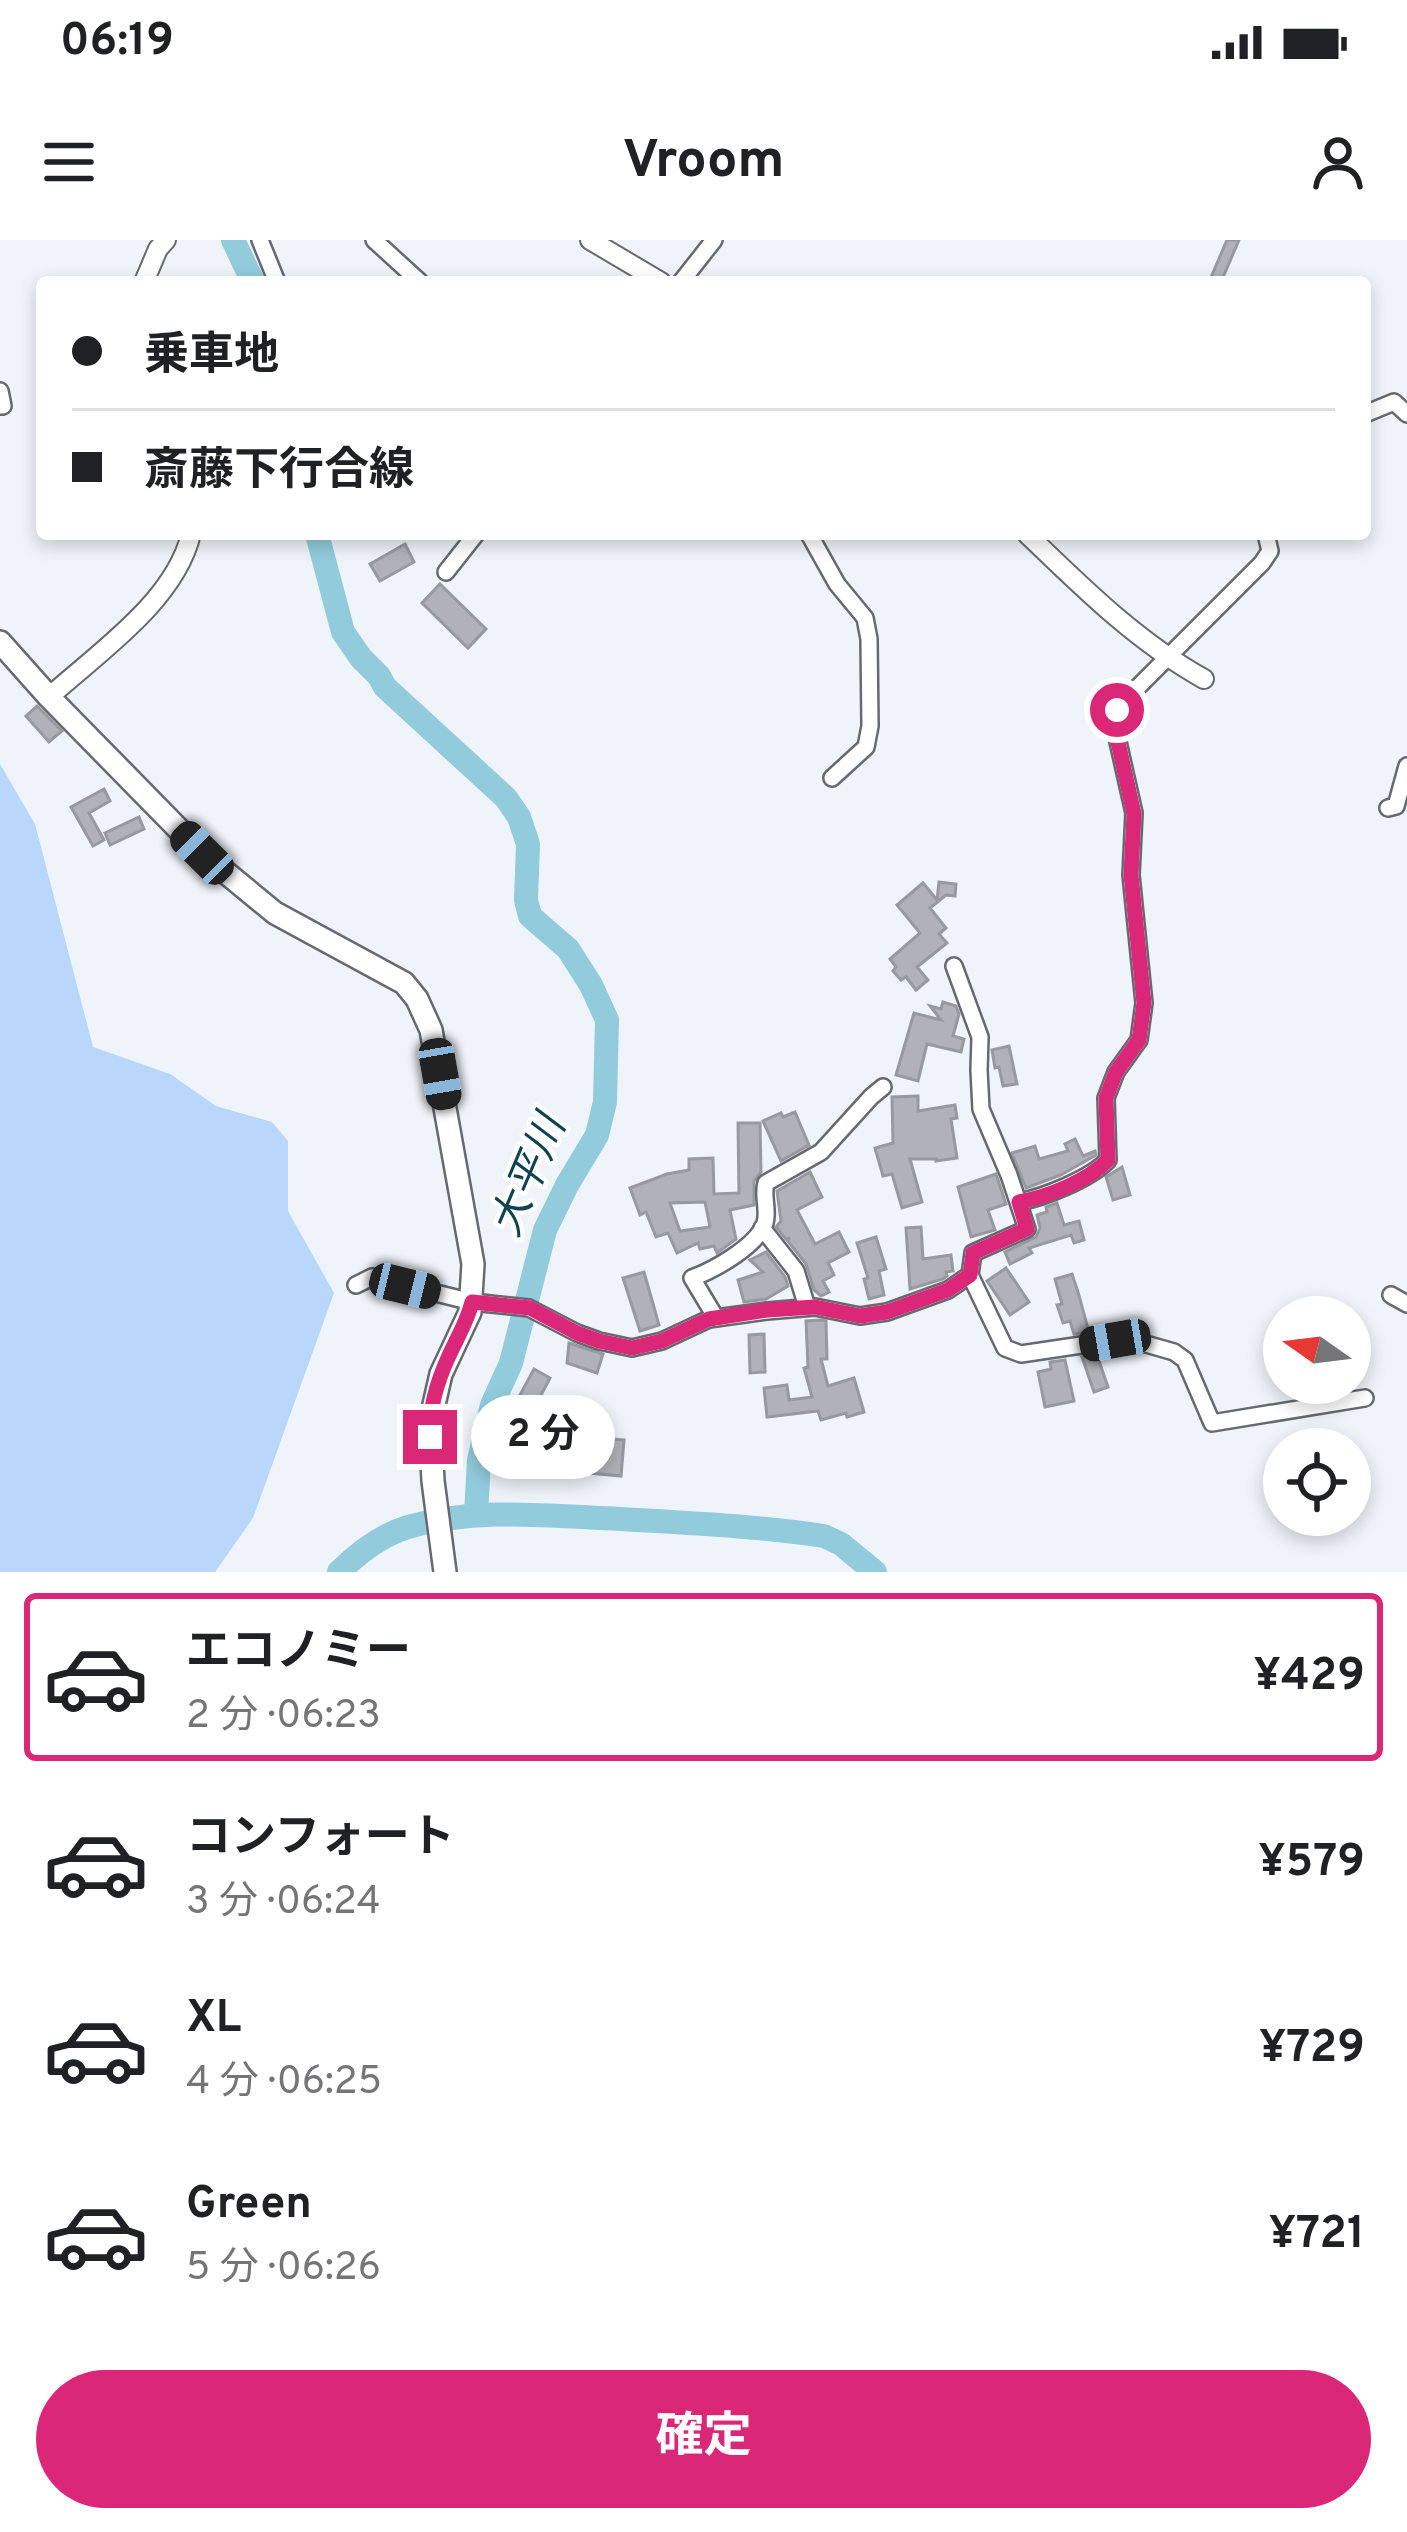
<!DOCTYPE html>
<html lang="ja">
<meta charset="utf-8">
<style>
body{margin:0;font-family:Overpass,"Noto Sans JP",sans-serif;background:#f2f2f2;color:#202124;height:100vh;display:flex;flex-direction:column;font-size:45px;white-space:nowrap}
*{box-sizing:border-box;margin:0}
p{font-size:39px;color:#757577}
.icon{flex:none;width:66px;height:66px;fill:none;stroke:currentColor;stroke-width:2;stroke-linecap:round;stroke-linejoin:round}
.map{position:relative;height:1332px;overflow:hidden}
.drawer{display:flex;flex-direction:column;background:#fff;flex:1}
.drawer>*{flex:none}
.banner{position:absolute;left:36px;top:36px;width:1335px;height:264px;border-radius:12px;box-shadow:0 6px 18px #0003;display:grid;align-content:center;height:264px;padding:0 36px;background:#fff}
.needle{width:78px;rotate:284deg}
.controls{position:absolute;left:1263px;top:1056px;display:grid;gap:24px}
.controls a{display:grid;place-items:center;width:108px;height:108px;border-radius:50%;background:#fff;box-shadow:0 6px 18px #0003;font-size:60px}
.end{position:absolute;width:54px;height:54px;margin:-27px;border:15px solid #db2777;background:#fff;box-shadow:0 0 0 6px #fff}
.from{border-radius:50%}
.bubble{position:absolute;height:84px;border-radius:42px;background:#fff;box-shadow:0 6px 18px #0003;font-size:39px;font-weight:700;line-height:84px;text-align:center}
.car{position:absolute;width:36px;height:72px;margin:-36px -18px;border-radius:15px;box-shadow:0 0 9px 3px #0007;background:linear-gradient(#222 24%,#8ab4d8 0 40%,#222 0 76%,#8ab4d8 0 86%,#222 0)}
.banner b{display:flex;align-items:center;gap:42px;height:114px;font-size:45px}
.banner b+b{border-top:3px solid #e0e0e0}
.banner i{width:30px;height:30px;background:#202124}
ul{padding:21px 0 0;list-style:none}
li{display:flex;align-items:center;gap:36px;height:168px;margin:0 24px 18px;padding:0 12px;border:6px solid transparent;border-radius:12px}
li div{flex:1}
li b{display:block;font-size:45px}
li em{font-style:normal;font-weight:700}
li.current{border-color:#db2777}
li>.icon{width:108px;height:108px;stroke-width:1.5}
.cta{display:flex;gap:24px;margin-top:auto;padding:24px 36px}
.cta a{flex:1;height:138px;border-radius:72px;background:#db2777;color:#fff;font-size:48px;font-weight:700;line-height:138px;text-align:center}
.status{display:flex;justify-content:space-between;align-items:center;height:84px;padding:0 60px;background:#fff;direction:ltr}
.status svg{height:33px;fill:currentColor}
header{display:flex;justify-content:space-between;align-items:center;height:156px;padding:0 36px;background:#fff;font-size:54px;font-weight:700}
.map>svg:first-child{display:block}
</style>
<div class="status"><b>06:19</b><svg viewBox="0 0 49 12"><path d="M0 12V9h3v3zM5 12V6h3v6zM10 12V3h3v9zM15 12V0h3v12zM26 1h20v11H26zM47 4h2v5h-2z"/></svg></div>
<header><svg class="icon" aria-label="menu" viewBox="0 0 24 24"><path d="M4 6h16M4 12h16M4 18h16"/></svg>Vroom<svg class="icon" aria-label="person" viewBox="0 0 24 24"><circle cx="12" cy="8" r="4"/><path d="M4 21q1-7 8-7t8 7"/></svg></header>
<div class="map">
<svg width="1407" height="1332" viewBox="0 0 1407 1332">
<rect width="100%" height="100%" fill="#eff4fa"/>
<polygon fill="#b9d6fb" points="0,524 35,584 93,807 170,834 216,866 272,882 288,901 288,971 334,1053 253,1278 215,1332 0,1332"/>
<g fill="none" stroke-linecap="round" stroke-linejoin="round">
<g stroke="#92ccdc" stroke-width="24">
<polyline points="233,0 253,42"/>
<polyline points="317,294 343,392 361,418 379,436 385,447 506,558 519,577 528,604 526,660 530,676 568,709 591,745 607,780 605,862 597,895 567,945 545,990 511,1123 492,1165 479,1220 476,1274"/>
<path d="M339 1332C358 1313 382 1295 408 1287 478 1267 549 1276 620 1279 688 1283 757 1286 824 1296L841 1304 875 1332"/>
</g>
</g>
<g fill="#b1b2b9" stroke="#9899a0" stroke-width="3" fill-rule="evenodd">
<polygon points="1227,0 1239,0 1221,42 1209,42"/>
<polygon points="405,304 414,322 380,341 370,324"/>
<polygon points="440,344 486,389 468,408 422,363"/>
<polygon points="37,466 62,491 49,502 26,476"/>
<polygon points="104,549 110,561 89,573 104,600 93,606 71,567"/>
<polygon points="139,577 144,589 110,605 105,593"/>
<polygon points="939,642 956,644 955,656 946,655 930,668 946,688 939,694 947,703 917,727 928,740 916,750 906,737 901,740 893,731 896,727 890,719 920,693 897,665 923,643 937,660"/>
<polygon points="943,762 956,766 959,774 953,796 964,799 961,812 927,804 918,841 896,835 914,773 941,780 930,766 941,769"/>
<polygon points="1009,806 1017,844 1003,846 999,827 995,828 992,810"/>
<polygon points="918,856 918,871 955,865 957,878 951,879 957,918 936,921 936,919 910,919 922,962 902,968 892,934 883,936 875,908 893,903 892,857"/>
<polygon points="795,872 809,905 781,921 763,881 781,873 783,877"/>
<path d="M738 883H760L761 932 754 941V965L730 970 736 999 717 1013 714 1006 700 1009 698 1003 677 1013 668 993 656 997 646 972 640 975 630 948 667 934 689 930V919L713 918 714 954 739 953ZM705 962 710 987 680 991 670 963Z"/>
<polygon points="1075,899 1083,916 1095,911 1096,915 1061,935 1026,948 1012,913 1035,906 1039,919 1068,911 1065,904"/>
<polygon points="1122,927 1130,955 1113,960 1106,937"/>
<polygon points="810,932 822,957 797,970 815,1004 839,992 849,1012 828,1023 834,1035 823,1041 829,1052 821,1056 814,1050 806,1024 787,1000 790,998 786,999 776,987 781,981 777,951"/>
<polygon points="996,934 1006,964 988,970 995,990 971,997 958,947"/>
<polygon points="1057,963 1064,985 1079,981 1084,1000 1074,1003 1071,995 1029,1008 1032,1013 1010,1024 1005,1012 1036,997 1040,988 1037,975 1047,972 1046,967"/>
<polygon points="921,987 923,1019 951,1015 953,1031 946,1032 947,1036 943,1039 910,1049 906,988"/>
<polygon points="876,997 886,1029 879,1031 884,1055 869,1059 864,1039 868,1038 857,1003"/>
<polygon points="766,1012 785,1037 788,1046 766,1059 744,1062 738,1040 763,1032 750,1020"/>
<polygon points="1006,1028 1029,1062 1010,1075 987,1041"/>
<polygon points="644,1032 659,1085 640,1091 623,1038"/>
<polygon points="1072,1034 1078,1052 1089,1092 1074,1094 1070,1081 1063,1083 1057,1065 1062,1064 1055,1039"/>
<polygon points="821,1080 826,1081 827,1119 821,1119 828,1146 854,1138 864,1172 847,1177 846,1173 821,1180 818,1171 767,1177 764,1148 787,1145 789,1160 812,1157 804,1128 808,1127 806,1081"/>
<polygon points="764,1094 765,1132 750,1133 749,1095"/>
<polygon points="569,1103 603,1114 597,1133 567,1123"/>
<polygon points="1097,1115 1108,1147 1094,1152 1082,1117"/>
<polygon points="1065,1120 1074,1161 1045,1167 1038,1132 1051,1129 1050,1122"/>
<polygon points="534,1129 550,1138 522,1191 565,1195 566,1181 599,1184 598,1198 624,1200 621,1236 504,1225 487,1216"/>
</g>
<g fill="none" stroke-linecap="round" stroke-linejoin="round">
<defs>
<g id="minor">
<polyline points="260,0 277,42"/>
<polyline points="374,0 420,42"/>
<polyline points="681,42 714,0"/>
<polyline points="0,151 3,166 0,166"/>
<polyline points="1365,174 1394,162 1407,174"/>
<polyline points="809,294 837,344 865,378 869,399 870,486 866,507 832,538"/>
<polyline points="446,332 476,294"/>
<polyline points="1388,568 1396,566 1407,526"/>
<polyline points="954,726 980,797 979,830 981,869 1009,935 1027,989 973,1013 970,1035 1005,1108 1021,1114 1115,1100 1132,1100 1174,1112 1185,1120 1212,1183 1365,1158"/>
<path d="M1019 962C1044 957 1090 939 1108 920L1106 858 1116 832 1139 800 1144 763 1131 635 1134 573 1114 484 1117 470 1137 448 1262 323 1270 311 1266 294"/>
<polyline points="762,988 796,1031 807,1067"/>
<polyline points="356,1045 372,1037 472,1062 529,1068 577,1093 599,1101 632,1108 662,1101 709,1079 767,1071 815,1067 860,1076 887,1072 948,1050 970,1035"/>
<polyline points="1391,1055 1407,1064"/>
<path d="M716 1078 692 1038C714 1030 757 1006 765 983 769 970 762 956 766 943L821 912 871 857 883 847"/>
</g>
<g id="tertiary">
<polyline points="590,0 661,42"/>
<polyline points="144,42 158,9 166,0"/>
<path d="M1027 294C1082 347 1137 402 1204 439"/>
<path d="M49 457C99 412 175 361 191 294"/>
</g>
<polyline id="secondary" points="0,402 49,457 202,613 275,673 404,743 417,759 431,790 473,1024 470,1072 441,1134 430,1182 433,1241 445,1332"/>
</defs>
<use href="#minor" stroke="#666a70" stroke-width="20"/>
<use href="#tertiary" stroke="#666a70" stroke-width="22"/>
<use href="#secondary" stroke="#666a70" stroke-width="26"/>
<use href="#minor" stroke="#fff" stroke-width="15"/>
<use href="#tertiary" stroke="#fff" stroke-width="18"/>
<use href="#secondary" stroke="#fff" stroke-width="21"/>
</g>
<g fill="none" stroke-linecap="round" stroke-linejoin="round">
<path stroke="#db2777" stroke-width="15" d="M430 1197C429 1171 437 1142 448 1118 456 1099 467 1083 472 1062L530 1068 577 1093 599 1101 632 1108 662 1101 709 1079 767 1070 815 1067 860 1076 887 1072 948 1050 970 1035 973 1013 1027 989 1019 962C1047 957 1088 941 1108 920L1106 858 1116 832 1139 800 1144 763 1131 635 1134 574 1114 484 1117 470"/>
</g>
<g text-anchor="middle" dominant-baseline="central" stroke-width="9" stroke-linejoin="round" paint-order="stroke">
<g font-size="42" font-style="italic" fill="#104350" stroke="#fff">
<text transform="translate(531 937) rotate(-67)">大平川</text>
</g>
</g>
</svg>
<div class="controls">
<a><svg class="needle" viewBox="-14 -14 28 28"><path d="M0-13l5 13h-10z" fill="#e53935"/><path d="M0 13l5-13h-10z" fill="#757577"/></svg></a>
<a><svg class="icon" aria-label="locate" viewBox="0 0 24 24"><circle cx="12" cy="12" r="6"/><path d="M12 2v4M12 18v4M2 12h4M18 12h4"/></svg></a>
</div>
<i class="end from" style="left:1117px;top:470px"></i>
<i class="end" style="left:430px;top:1197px"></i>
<div class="bubble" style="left:471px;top:1155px;width:144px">2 分</div>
<i class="car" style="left:202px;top:613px;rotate:315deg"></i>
<i class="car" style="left:440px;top:834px;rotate:170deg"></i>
<i class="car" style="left:405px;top:1046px;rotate:104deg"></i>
<i class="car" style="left:1115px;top:1100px;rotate:260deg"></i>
<div class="banner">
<b><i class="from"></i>乗車地</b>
<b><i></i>斎藤下行合線</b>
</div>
</div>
<section class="drawer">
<ul>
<li class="current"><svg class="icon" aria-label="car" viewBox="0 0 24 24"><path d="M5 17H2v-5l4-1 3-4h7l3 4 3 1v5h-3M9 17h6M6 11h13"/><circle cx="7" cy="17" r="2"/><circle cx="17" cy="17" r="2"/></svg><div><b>エコノミー</b><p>2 分 · 06:23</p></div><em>¥429</em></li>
<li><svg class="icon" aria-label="car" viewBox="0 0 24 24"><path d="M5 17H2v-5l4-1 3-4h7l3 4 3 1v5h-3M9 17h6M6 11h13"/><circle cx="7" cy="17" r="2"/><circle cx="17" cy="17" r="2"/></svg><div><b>コンフォート</b><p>3 分 · 06:24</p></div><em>¥579</em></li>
<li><svg class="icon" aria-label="car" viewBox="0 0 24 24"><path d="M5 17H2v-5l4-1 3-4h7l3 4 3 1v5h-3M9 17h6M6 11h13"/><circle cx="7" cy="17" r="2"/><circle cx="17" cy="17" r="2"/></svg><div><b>XL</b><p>4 分 · 06:25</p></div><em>¥729</em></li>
<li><svg class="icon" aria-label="car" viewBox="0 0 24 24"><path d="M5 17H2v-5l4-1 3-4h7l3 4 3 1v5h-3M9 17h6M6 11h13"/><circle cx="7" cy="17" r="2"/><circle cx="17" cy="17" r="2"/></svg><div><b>Green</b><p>5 分 · 06:26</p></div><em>¥721</em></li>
</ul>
<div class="cta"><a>確定</a></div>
</section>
